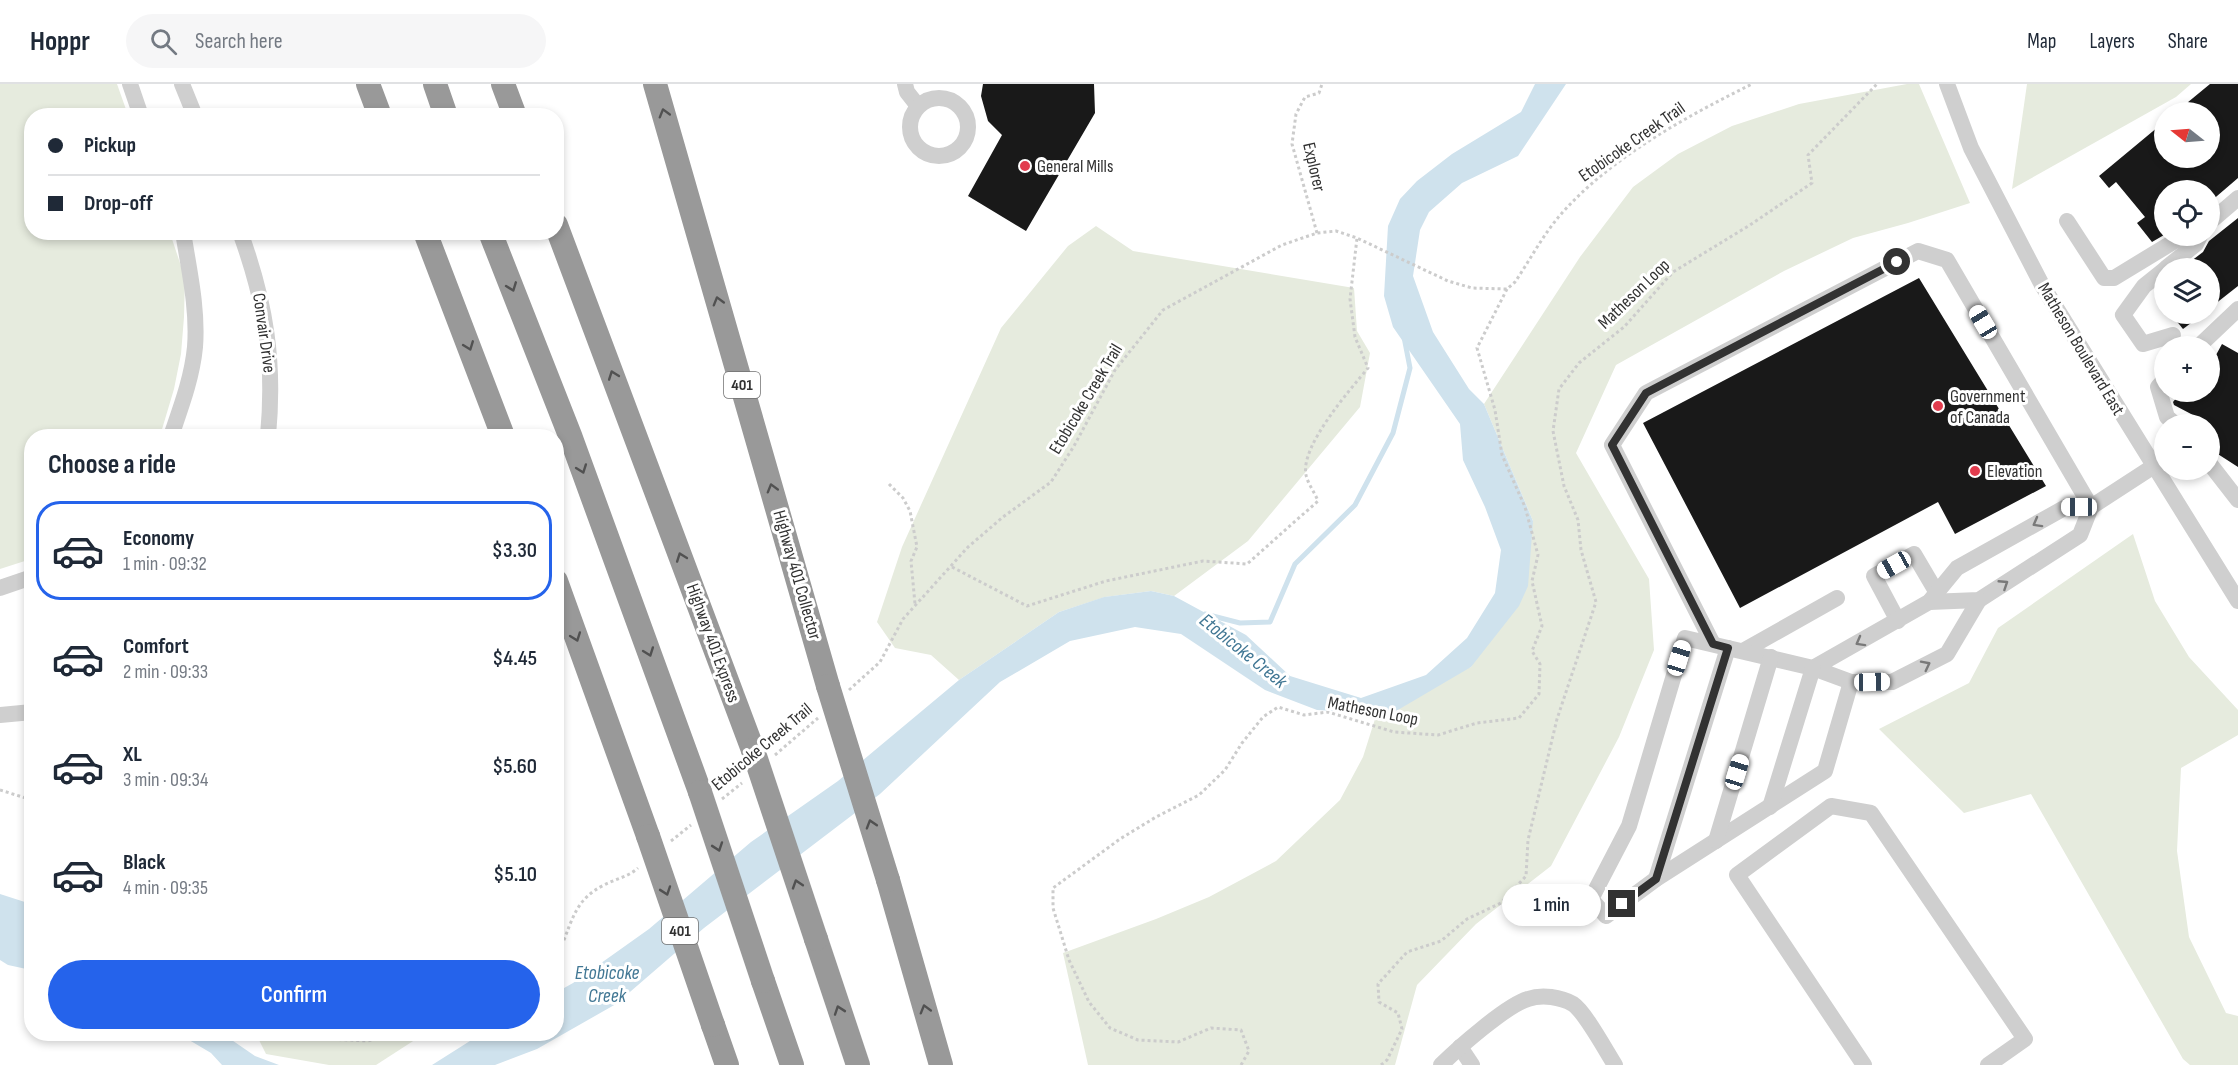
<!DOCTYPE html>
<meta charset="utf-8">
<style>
body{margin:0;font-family:"Sofia Sans Condensed",sans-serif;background:#f6f6f7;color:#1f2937;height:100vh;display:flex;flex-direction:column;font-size:22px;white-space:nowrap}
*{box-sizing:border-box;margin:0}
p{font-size:20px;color:#747a83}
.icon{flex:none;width:33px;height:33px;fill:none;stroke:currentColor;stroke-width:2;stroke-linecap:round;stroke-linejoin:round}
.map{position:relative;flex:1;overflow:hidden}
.panel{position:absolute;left:24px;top:345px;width:540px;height:612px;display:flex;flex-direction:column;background:#fff;border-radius:24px;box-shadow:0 3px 9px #0003}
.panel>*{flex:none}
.hud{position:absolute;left:24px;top:24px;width:540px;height:132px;border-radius:24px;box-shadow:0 3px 9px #0003;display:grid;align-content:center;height:132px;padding:0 24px;background:#fff}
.needle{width:39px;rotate:287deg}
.buttons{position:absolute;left:2154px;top:18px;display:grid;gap:12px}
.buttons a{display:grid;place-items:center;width:66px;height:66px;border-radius:50%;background:#fff;box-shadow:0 3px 9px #0003;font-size:30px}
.end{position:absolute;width:27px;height:27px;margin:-14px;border:8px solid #323232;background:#fff;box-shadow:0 0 0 3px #fff}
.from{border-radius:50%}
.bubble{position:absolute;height:42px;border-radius:21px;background:#fff;box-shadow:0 3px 9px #0003;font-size:20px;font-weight:600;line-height:42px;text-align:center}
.car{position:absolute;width:18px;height:36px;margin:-18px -9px;border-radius:8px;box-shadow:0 0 4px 2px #0007;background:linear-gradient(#fff 24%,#345 0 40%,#fff 0 76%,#345 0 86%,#fff 0)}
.hud b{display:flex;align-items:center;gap:21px;height:57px;font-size:22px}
.hud b+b{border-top:2px solid #e0e1e3}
.hud i{width:15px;height:15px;background:#1f2937}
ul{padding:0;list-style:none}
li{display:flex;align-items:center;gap:18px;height:99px;margin:0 12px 9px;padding:0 12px;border:3px solid transparent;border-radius:24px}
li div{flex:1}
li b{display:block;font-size:22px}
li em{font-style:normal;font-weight:600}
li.selected{border-color:#2563eb}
li>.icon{width:54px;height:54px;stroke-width:1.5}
h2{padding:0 24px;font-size:27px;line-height:72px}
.cta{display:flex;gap:12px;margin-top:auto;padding:12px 24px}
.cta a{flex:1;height:69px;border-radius:36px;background:#2563eb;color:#fff;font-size:24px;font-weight:600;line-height:69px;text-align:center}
header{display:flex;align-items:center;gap:36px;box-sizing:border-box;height:84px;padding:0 30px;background:#fff;border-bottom:2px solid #e0e1e3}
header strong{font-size:28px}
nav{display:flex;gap:33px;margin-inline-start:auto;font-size:21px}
.search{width:420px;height:54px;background:#f6f6f7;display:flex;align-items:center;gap:15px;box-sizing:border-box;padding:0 21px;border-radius:33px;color:#747a83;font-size:22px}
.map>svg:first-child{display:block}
</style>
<header>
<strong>Hoppr</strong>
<div class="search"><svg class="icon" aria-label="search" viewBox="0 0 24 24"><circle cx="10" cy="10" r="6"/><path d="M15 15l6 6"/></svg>Search here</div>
<nav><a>Map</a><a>Layers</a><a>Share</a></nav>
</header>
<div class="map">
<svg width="2238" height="981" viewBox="0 0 2238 981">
<rect width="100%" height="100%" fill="#fff"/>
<g fill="#e6ebde">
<polygon points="0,0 117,0 128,31 32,32 32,148 170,149 185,194 184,233 181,270 174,305 160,352 32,352 31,475 0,485"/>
<polygon points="1907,0 1919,0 1970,119 1908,139 1853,154 1784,187 1616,281 1576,369 1649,495 1654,566 1619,653 1551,782 1476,840 1417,901 1395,981 1088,981 1063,869 1156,835 1209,813 1276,777 1340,716 1363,673 1381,616 1471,583 1533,437 1484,320 1580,173 1633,103 1678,70 1732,42 1799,20"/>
<polygon points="2027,0 2191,0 2176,13 2012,105"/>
<polygon points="1096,142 1133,167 1354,204 1357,247 1370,269 1360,323 1248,457 1174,512 1151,507 1105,513 1059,528 959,596 931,571 895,564 877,538 902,463 1001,244 1068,162"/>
<polygon points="2133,450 2155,517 2189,573 2238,626 2238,651 2181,684 2177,767 2189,853 2226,929 2238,932 2238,981 2190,981 2183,975 2031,710 1964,729 1879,645 1969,599 1998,544"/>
<polygon points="256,950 424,950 376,981 329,981 266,970"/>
</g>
<g fill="#cfe2ed">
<polygon points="1535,0 1566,0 1518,72 1462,99 1429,128 1420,146 1413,192 1433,248 1469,305 1484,320 1533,437 1528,502 1519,522 1471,583 1391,630 1317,626 1265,606 1181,550 1135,543 1070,557 1000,598 880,710 704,844 616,920 537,965 495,981 432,981 481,950 556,950 557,908 573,899 649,845 751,758 838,697 959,596 1059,528 1104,513 1151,507 1174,512 1246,551 1290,592 1361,614 1426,591 1467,554 1495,509 1501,466 1485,423 1463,376 1460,340 1393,243 1384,212 1388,142 1400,115 1417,97 1452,70 1521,28"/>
<polygon points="0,810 31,820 31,886 8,881 0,876"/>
<polygon points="179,950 223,950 255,972 279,981 222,981 211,969"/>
</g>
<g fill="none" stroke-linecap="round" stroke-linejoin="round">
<polyline stroke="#cfe2ed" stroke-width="5" points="1205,530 1240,539 1270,538 1295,480 1355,421 1393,349 1410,284 1404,253"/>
</g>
<g fill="#191919">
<polygon points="983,0 1094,0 1095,29 1026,147 968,112 1002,51 988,37 981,12"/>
<polygon points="2210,0 2238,0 2238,94 2210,118 2210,106 2164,106 2164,151 2152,158 2137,139 2145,133 2116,98 2109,104 2099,92 2164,38 2164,74 2210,74 2210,28 2176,28"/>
<polygon points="2238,134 2238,202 2210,224 2210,184 2182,184 2203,168 2209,157"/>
<polygon points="1919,194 2046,402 1955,450 1938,418 1740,524 1643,339"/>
<polygon points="2171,230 2203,230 2183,245"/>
<polygon points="2222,260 2238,269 2238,383 2210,365 2210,340 2174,321 2173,318 2181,308 2210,308 2210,282"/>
</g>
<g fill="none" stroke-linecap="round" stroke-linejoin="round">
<g stroke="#ccc" stroke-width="3" stroke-dasharray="3 3" stroke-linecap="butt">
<polyline points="1317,149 1292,60 1296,30 1305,13 1319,9 1322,0"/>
<polyline points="889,400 903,414 910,427 917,463 911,477 915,520"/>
<path d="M952 483 1027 522 1106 497 1203 477 1247 480 1318 417C1315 409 1308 400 1306 391 1300 362 1350 306 1368 284L1355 253 1350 215 1357 154"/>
<path d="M849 606 880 578 903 535 968 463 1003 433 1051 398 1074 362 1115 286 1163 226 1282 161 1317 149 1336 147 1357 154 1448 197 1472 204 1507 205 1515 198C1530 176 1544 149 1562 129 1613 72 1684 34 1752 0"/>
<polyline points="775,671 818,634"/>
<polyline points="0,706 32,716"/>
<polyline points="722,715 742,699"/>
<polyline points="671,757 691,741"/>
<path d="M556 865 562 861C573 834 576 815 604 801 615 795 628 793 638 784"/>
<polyline points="309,950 328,955 368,957 391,950"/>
<polyline points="1241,981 1249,967 1241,946 1211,944 1178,958 1138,956 1110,944 1089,918 1069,876 1053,824 1053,804 1120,755 1156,733 1199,711 1225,686 1242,659 1263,633 1278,623 1304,631 1328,628 1394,648 1438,651 1477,639 1519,634 1539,610 1540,580 1532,567 1542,542 1532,497 1538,471 1525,423 1502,371 1495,326 1477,264 1507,205"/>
<polyline points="1381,981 1387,976 1402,945 1398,929 1379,918 1378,900 1407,868 1441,857 1467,835 1501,819 1526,792 1528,756 1557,635 1596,518 1581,466 1578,436 1564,402 1553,347 1559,305 1579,279 1624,243 1673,188 1750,141 1812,99 1808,71 1877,0"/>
</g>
<g stroke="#cfcfcf" stroke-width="16">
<polyline points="130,0 141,32"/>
<polyline points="182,0 195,32"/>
<polyline points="905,0 907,8 918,22"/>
<polyline points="1947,0 1971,64 2042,201 2238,517"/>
<circle cx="939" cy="43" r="29"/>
<polyline points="2067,137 2104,194 2114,194 2183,152"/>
<polyline points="2210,138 2238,114"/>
<path d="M240 148C266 219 275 278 268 352"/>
<polyline points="2166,184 2196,160 2200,152"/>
<polyline points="2164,186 2144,202 2123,231 2143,260 2173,251"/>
<polyline points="2199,262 2238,225"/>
<polyline points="2164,296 2158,303 2167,333 2175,340"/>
<path d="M171 352C181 323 192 294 195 263 198 225 189 186 183 148"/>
<polyline points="2210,380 2238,416"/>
<polyline points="0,504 32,493"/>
<polyline points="1929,518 1979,516 2080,451 2091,423"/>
<polyline points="1898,537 1874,492 1914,470 1937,509"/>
<polyline points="1713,560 1612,361 1646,309 1918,167 1947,176 2091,423"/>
<polyline points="1743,567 1837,514"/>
<polyline points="1813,584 1851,598 1825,687 1656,795 1606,832 1591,815 1629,742 1685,554 1813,584 1929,518 1957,484 2066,423 2091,423 2154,382"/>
<polyline points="1851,598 1892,598 1947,570 1979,516"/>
<polyline points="0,631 32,628"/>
<polyline points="1770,723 1813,584"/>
<polyline points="1716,757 1771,573"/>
<polyline points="1656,795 1728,564"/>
<polyline points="1460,963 1472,981"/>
<path d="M1441 981C1458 964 1507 921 1528 915 1542 910 1561 913 1573 920 1585 928 1606 967 1615 981"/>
<polyline points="1864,981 1737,791 1831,722 1871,729 2025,955 1988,981"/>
</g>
<g stroke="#999" stroke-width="24">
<polyline points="368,0 380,32"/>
<polyline points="435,0 446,32"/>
<polyline points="503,0 515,32"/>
<polyline points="655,0 828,602"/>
<polyline points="556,141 753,666"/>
<polyline points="425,148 503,352"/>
<polyline points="490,148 571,354 700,708"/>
<polyline points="556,497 648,752"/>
<polyline points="888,796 941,981"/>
<polyline points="816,855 858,981"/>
<polyline points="763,897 792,981"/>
<polyline points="713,941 727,981"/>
</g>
<g stroke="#999" stroke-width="24">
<polyline points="828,602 888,796"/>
<polyline points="753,666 816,855"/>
<polyline points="700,708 763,897"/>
<polyline points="648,752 713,941"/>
</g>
</g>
<defs><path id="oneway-chevron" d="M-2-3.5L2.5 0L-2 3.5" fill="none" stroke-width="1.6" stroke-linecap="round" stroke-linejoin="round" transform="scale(1.5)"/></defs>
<g stroke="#515151">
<use href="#oneway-chevron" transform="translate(664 29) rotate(-106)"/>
<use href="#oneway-chevron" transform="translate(512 203) rotate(69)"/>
<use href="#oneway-chevron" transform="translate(718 217) rotate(-106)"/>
<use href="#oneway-chevron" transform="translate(469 262) rotate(69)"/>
<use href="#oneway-chevron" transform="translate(613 291) rotate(-110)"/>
<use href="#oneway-chevron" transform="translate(582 385) rotate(70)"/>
<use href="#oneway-chevron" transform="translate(772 404) rotate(-106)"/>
<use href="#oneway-chevron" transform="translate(681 473) rotate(-110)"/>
<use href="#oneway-chevron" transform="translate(576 553) rotate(70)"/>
<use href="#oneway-chevron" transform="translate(649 568) rotate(70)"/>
<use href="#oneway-chevron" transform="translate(871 740) rotate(-107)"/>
<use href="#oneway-chevron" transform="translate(718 763) rotate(71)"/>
<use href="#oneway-chevron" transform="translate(797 800) rotate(-108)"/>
<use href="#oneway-chevron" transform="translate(666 807) rotate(71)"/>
<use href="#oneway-chevron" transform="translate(925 925) rotate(-106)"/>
<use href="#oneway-chevron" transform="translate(839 926) rotate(-109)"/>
</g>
<g stroke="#797979">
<use href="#oneway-chevron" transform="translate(2037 439) rotate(151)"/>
<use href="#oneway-chevron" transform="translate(2004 500) rotate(-33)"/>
<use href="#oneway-chevron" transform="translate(1860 558) rotate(151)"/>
<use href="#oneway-chevron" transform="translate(1926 581) rotate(-27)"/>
</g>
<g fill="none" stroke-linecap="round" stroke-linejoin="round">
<polyline stroke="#323232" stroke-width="8" points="1622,820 1656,795 1728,564 1713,560 1612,361 1646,309 1897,178"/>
</g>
<g fill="#e23c4e" stroke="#fff" stroke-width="2">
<circle cx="1025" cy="82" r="6"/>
<circle cx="1938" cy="322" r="6"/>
<circle cx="1975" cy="387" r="6"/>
</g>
<g text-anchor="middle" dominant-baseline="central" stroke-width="6" stroke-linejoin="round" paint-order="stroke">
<g fill="#fff" stroke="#707070" stroke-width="1.5">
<rect x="724" y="288" width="36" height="26" rx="4.5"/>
<rect x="662" y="834" width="36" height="26" rx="4.5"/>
</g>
<g font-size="16" font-weight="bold" fill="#323232">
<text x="742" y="301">401</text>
<text x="680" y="847">401</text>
</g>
<g font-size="18" fill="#323232" stroke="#fff">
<text transform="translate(1632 58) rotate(-35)">Etobicoke Creek Trail</text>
<text transform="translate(1314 83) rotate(77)">Explorer</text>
<text transform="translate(1634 210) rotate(-44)">Matheson Loop</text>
<text transform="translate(264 249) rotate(82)">Convair Drive</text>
<text transform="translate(2081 265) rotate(59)">Matheson Boulevard East</text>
<text transform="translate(1086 315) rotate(-59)">Etobicoke Creek Trail</text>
<text transform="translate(797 491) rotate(74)">Highway 401 Collector</text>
<text transform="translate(713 559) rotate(70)">Highway 401 Express</text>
<text transform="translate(1373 627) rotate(11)">Matheson Loop</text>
<text transform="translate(762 663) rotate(-40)">Etobicoke Creek Trail</text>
</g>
<g font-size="18" fill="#323232" stroke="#fff" text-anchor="start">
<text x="1037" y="82">General Mills</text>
<text x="1950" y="312">Government<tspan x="1950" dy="21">of Canada</tspan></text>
<text x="1987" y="387">Elevation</text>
</g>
<g font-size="20" font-style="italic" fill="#417794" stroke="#fff">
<text transform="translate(1243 567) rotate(39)">Etobicoke Creek</text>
<text x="607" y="889">Etobicoke<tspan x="607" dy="23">Creek</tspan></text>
</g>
</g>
</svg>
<div class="buttons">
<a><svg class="needle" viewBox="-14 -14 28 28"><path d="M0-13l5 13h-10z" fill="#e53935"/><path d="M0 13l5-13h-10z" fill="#747a83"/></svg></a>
<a><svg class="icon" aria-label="locate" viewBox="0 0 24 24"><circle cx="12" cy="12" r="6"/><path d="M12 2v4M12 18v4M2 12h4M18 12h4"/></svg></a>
<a><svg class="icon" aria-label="layers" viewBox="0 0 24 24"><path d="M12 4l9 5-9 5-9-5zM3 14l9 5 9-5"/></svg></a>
<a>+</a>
<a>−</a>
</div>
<i class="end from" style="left:1897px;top:178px"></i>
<i class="end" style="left:1622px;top:820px"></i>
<div class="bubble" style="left:1502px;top:800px;width:99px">1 min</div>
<i class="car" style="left:1983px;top:238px;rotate:329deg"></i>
<i class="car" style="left:2079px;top:423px;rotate:270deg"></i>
<i class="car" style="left:1894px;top:481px;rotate:241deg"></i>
<i class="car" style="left:1679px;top:574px;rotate:17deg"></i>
<i class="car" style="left:1872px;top:598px;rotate:89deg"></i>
<i class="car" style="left:1737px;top:688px;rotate:17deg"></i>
<div class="hud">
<b><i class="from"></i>Pickup</b>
<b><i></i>Drop-off</b>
</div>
<section class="panel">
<h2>Choose a ride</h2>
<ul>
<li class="selected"><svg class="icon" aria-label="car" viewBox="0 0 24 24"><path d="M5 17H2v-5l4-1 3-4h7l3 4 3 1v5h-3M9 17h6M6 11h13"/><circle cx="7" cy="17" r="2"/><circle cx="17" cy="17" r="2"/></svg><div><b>Economy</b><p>1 min · 09:32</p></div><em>$3.30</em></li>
<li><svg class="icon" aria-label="car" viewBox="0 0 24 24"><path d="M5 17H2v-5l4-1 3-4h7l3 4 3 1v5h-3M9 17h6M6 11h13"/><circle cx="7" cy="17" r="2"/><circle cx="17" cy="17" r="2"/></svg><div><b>Comfort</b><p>2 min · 09:33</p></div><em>$4.45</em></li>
<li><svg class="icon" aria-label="car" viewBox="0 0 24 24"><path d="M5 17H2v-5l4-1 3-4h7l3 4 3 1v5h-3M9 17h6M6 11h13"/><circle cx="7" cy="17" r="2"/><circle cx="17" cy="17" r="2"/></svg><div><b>XL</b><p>3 min · 09:34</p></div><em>$5.60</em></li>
<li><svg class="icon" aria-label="car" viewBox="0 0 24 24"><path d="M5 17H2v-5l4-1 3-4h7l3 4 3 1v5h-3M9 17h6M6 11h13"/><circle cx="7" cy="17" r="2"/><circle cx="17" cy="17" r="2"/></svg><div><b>Black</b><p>4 min · 09:35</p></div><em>$5.10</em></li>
</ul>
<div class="cta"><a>Confirm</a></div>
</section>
</div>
